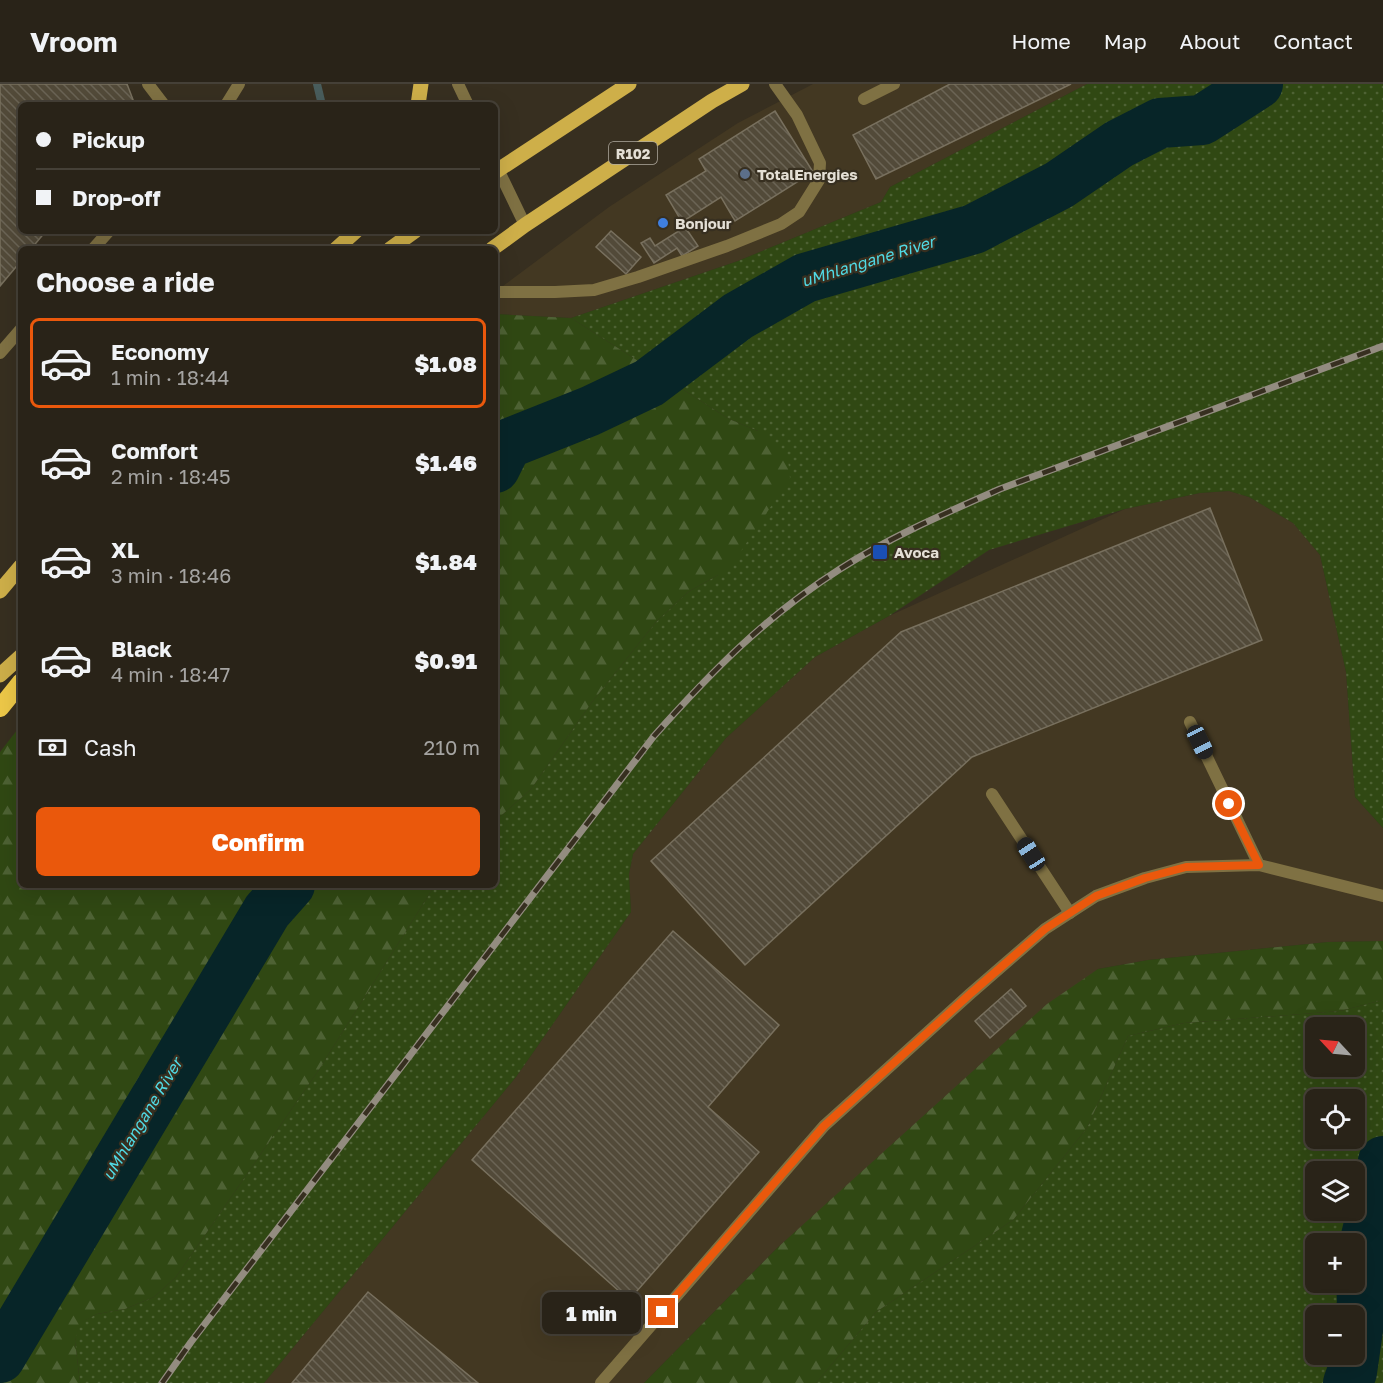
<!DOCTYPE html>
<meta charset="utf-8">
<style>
body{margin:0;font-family:"Golos Text",sans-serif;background:#352f25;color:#f1f3f6;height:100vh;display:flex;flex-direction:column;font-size:22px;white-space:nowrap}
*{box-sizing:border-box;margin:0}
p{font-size:20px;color:#a5a4a2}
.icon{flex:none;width:33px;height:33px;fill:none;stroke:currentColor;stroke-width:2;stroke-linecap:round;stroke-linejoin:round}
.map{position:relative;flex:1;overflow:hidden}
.panel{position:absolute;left:18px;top:162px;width:480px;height:642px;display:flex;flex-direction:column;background:#292318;border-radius:9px;box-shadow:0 6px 24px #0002,0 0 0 2px #454037}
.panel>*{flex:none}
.guide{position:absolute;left:18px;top:18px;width:480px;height:132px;border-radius:9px;box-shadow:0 6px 24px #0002,0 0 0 2px #454037;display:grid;align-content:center;height:132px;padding:0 18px;background:#292318}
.needle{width:39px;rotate:296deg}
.fabs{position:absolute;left:1305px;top:933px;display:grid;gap:12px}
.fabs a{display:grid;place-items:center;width:60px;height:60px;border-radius:9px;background:#292318;box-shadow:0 6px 24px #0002,0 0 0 2px #454037;font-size:30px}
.end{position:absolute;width:27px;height:27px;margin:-14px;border:8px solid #ea580c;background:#fff;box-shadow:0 0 0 3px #fff}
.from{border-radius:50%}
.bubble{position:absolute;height:42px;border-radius:9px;background:#292318;box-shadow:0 6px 24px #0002,0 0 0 2px #454037;font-size:20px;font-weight:800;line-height:42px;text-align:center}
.car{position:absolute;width:18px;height:36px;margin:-18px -9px;border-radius:8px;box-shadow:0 0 4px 2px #0007;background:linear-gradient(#222 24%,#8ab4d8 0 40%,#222 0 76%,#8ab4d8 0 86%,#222 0)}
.guide b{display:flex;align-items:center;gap:21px;height:57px;font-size:22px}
.guide b+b{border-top:2px solid #454037}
.guide i{width:15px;height:15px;background:#f1f3f6}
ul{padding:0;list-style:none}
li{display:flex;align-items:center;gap:18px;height:90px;margin:0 12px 9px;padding:0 6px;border:3px solid transparent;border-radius:9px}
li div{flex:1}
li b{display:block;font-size:22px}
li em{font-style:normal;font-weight:800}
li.active{border-color:#ea580c}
li>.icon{width:54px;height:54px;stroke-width:1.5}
h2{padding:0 18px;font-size:27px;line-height:72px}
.pay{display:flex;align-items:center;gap:15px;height:66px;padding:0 18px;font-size:22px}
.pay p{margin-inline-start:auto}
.action{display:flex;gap:12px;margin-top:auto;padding:12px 18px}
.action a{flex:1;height:69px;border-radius:9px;background:#ea580c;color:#fff;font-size:24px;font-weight:800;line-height:69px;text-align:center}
header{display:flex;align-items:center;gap:36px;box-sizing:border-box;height:84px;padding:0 30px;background:#292318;border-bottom:2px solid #454037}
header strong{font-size:28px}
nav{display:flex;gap:33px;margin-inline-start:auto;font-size:21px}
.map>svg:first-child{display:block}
</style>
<header>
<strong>Vroom</strong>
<nav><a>Home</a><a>Map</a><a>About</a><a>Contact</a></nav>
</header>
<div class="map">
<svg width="1383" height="1299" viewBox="0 0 1383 1299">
<defs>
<pattern id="grass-dots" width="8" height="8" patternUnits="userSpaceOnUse" patternTransform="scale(1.5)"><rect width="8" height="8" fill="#304813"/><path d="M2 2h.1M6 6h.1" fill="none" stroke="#4e6234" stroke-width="1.8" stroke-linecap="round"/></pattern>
<pattern id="forest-firs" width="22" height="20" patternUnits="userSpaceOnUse" patternTransform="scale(1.5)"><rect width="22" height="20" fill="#304813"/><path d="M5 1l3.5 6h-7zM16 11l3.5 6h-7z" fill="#4e6234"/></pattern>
<pattern id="building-back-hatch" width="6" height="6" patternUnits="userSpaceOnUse" patternTransform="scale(1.5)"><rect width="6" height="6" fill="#524a39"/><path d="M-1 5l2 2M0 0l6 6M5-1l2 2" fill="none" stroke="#6b6455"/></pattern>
</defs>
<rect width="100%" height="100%" fill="#372f20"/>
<g fill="#433822">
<polygon points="813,0 1087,0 890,103 881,118 738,177 571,234 495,230 495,208 609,123 738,39"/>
<polygon points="1229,407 1249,413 1293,439 1320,471 1346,588 1355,713 1383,744 1383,857 1328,858 1148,876 1098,885 776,1165 644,1299 264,1299 516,993 631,828 629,790 633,770 726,654 815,573 889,532 1125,425 1200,409"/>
</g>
<g fill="url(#grass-dots)" fill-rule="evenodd">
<polygon points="1087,0 1383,0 1383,744 1355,713 1346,588 1320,471 1293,439 1249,413 1229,407 1200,409 1125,425 989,466 889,532 815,573 726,654 633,770 629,790 631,828 516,993 264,1299 80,1299 75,1257 79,1239 97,1230 125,1225 154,1213 176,1193 318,987 435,801 495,801 495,737 531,705 592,618 656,538 688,508 718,491 758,347 729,335 571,234 738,177 881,118 890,103"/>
<path d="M1383 916V1299H816L876 1228 1013 1136 1087 1044 1128 952 1184 939 1340 927ZM1316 944H1354V982H1316ZM1316 1016H1354V1054H1316ZM1316 1088H1354V1126H1316ZM1316 1160H1354V1198H1316ZM1316 1232H1354V1270H1316Z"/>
</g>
<g fill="url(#forest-firs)">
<polygon points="495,230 571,234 729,335 758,347 788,375 790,394 739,470 718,491 688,508 656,538 592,618 531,705 495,737"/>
<polygon points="21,641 21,801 435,801 318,987 176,1193 154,1213 125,1225 97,1230 80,1239 75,1257 80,1299 0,1299 0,668"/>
<polygon points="1383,857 1383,916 1340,927 1184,939 1128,952 1087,1044 1013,1136 876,1228 816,1299 644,1299 776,1165 1047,920 1098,885 1148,876 1328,858"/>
</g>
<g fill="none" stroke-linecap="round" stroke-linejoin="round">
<g stroke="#495d5c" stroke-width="8">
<polyline points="317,0 322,21"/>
<polyline points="495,342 507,360"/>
</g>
<g stroke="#072528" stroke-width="50">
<polyline points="495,384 507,360 590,327 649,299 738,232 805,194 974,145 1059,101 1119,60 1160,39 1202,36 1258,0"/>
<polyline points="0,1274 267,827 290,801"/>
<polyline points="1348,1299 1352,1288 1362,1218 1360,1177 1369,1140 1377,1117 1383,1077"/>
</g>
</g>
<g fill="url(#building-back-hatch)" stroke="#78705e" stroke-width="1.5">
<polygon points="0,0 127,0 135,21 21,21 21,147 46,147 31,165 21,165 21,177 0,202"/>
<polygon points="950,0 1071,0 876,95 853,51"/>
<polygon points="775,27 813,88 735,137 721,113 682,138 666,111 706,87 699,75"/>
<polygon points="685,143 698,162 682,172 677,164 654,179 641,159 650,154 655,162"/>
<polygon points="611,147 641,173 626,190 596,163"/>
<polygon points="1210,424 1262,556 972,673 745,881 651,777 901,548"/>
<polygon points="673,847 779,941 708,1023 759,1068 629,1216 472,1076"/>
<polygon points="1011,905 1026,922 990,954 975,937"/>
<polygon points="368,1208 478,1299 292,1299"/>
</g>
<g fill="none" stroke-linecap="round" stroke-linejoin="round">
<g stroke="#7f7143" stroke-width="12">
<polyline points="148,0 164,21"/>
<polyline points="864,15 894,0"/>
<polyline points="226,21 239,0"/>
<polyline points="93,165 109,147"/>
<polyline points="495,208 555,208 594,206 638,193 727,162 781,140 799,128 819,96 820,79 797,31 775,0"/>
<polyline points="0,269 21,245"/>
<polyline points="1190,638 1259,781"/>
<polyline points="992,710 1070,829"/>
<polyline points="601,1299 824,1042 970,910 1045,845 1096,812 1145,794 1186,783 1259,781 1383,812"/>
</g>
<g stroke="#7f7143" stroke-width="12">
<polyline points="458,0 468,21"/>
<polyline points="495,79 525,141"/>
</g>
<g stroke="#ceaf49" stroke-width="15">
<polyline points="418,21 421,0"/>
<polyline points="495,88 629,0"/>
<polyline points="336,165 356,147"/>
<polyline points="390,165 415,147"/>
<polyline points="492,165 525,141 712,17 742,0"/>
<polyline points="0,507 21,482"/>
<polyline points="0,591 21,572"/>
</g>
<polyline stroke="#edc848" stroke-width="18" points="0,624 21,598"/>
<defs>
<path id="rail" d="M162 1299 191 1258 654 652C712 587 766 532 840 485 890 453 946 429 1000 405L1383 262"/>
</defs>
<use href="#rail" stroke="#938c80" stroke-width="7"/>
<use href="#rail" stroke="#372f20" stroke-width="4.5" stroke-dasharray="14" stroke-linecap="butt"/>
</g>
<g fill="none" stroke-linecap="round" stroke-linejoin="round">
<polyline stroke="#ea580c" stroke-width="8" points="662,1228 824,1042 970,910 1045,845 1096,812 1145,794 1186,783 1259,781 1229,720"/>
</g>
<circle fill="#5c6f8a" stroke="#372f20" stroke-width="2" cx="745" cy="90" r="6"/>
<circle fill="#3f7fe0" stroke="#372f20" stroke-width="2" cx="663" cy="139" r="6"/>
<rect fill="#1a4fb4" stroke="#372f20" stroke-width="2" x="872" y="460" width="16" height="16" rx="3"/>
<g text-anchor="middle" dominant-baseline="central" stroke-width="4.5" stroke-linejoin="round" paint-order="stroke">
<rect fill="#372f20" stroke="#b0aa9f" stroke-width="1.5" x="609" y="58" width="48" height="22" rx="4.5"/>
<g font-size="14" font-weight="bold" fill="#e4dfd5">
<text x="633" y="69">R102</text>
</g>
<g font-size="15" font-weight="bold" fill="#e4dfd5" stroke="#372f20" text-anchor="start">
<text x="757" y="90">TotalEnergies</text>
<text x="675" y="139">Bonjour</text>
<text x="894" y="468">Avoca</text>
</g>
<g font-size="16" font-style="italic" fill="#50dae5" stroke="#372f20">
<text transform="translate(868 177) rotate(-17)">uMhlangane River</text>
<text transform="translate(142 1035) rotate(-59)">uMhlangane River</text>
</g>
</g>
</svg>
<div class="fabs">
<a><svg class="needle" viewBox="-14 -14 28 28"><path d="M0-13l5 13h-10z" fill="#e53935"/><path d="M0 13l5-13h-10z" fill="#a5a4a2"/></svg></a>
<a><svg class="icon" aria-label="locate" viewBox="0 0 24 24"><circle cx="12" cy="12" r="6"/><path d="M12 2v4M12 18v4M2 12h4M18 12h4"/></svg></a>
<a><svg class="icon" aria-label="layers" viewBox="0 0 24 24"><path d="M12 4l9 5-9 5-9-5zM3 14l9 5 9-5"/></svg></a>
<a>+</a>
<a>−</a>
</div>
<i class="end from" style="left:1229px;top:720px"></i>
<i class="end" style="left:662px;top:1228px"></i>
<div class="bubble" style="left:542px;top:1208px;width:99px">1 min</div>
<i class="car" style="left:1200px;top:658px;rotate:154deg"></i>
<i class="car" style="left:1031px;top:770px;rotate:327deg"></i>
<div class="guide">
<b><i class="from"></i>Pickup</b>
<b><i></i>Drop-off</b>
</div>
<section class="panel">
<h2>Choose a ride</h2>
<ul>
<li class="active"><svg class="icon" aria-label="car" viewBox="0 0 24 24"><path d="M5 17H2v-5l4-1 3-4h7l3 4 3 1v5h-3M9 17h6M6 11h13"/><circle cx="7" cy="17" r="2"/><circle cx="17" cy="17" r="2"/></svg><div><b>Economy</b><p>1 min · 18:44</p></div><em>$1.08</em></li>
<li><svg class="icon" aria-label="car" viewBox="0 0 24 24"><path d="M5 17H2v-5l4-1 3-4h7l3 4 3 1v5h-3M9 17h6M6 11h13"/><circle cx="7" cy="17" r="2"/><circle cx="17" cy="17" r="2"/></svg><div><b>Comfort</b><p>2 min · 18:45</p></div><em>$1.46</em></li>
<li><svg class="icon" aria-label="car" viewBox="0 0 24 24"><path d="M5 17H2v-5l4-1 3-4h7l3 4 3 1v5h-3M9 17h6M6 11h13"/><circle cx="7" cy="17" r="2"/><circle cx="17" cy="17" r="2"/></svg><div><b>XL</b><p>3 min · 18:46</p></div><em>$1.84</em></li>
<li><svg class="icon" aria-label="car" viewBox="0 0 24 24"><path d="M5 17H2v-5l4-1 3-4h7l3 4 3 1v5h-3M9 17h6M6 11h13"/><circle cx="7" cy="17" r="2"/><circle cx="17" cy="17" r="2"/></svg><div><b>Black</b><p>4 min · 18:47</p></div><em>$0.91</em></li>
</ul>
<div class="pay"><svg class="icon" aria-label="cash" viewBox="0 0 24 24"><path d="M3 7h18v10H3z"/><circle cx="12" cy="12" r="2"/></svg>Cash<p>210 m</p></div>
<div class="action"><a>Confirm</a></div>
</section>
</div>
